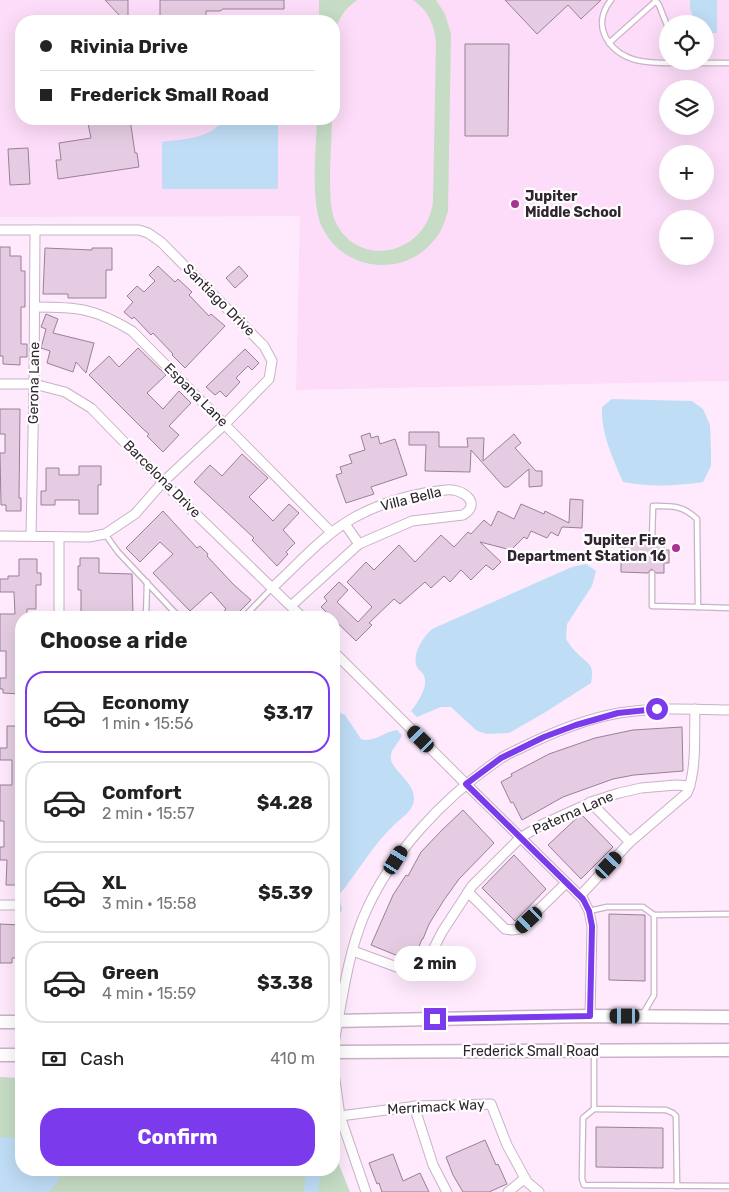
<!DOCTYPE html>
<meta charset="utf-8">
<style>
body{margin:0;font-family:Rubik,sans-serif;background:#f2f2f2;color:#222;height:100vh;display:flex;flex-direction:column;font-size:19px;white-space:nowrap}
*{box-sizing:border-box;margin:0}
p{font-size:16px;color:#767676}
.icon{flex:none;width:28px;height:28px;fill:none;stroke:currentColor;stroke-width:2;stroke-linecap:round;stroke-linejoin:round}
.map{position:relative;flex:1;overflow:hidden}
.side{position:absolute;left:15px;top:611px;width:325px;height:565px;display:flex;flex-direction:column;background:#fff;border-radius:20px;box-shadow:0 5px 20px #0002}
.side>*{flex:none}
.top-card{position:absolute;left:15px;top:15px;width:325px;height:110px;border-radius:20px;box-shadow:0 5px 20px #0002;display:grid;align-content:center;height:110px;padding:0 25px;background:#fff}
.buttons{position:absolute;left:659px;top:15px;display:grid;gap:10px}
.buttons a{display:grid;place-items:center;width:55px;height:55px;border-radius:50%;background:#fff;box-shadow:0 5px 20px #0002;font-size:25px}
.end{position:absolute;width:22px;height:22px;margin:-11px;border:6px solid #7c3aed;background:#fff;box-shadow:0 0 0 2px #fff}
.from{border-radius:50%}
.bubble{position:absolute;height:35px;border-radius:18px;background:#fff;box-shadow:0 5px 20px #0002;font-size:16px;font-weight:700;line-height:35px;text-align:center}
.car{position:absolute;width:15px;height:30px;margin:-15px -8px;border-radius:6px;box-shadow:0 0 4px 1px #0007;background:linear-gradient(#222 24%,#8ab4d8 0 40%,#222 0 76%,#8ab4d8 0 86%,#222 0)}
.top-card b{display:flex;align-items:center;gap:18px;height:48px;font-size:19px}
.top-card b+b{border-top:1px solid #e0e0e0}
.top-card i{width:12px;height:12px;background:#222}
ul{padding:0;list-style:none}
li{display:flex;align-items:center;gap:15px;height:82px;margin:0 10px 8px;padding:0 15px;border:2px solid #e0e0e0;border-radius:20px}
li div{flex:1}
li b{display:block;font-size:19px}
li em{font-style:normal;font-weight:700}
li.current{border-color:#7c3aed}
li>.icon{width:45px;height:45px;stroke-width:1.5}
h2{padding:0 25px;font-size:22px;line-height:60px}
.pay{display:flex;align-items:center;gap:12px;height:55px;padding:0 25px;font-size:19px}
.pay p{margin-inline-start:auto}
.primary-button{display:flex;gap:10px;margin-top:auto;padding:10px 25px}
.primary-button a{flex:1;height:58px;border-radius:20px;background:#7c3aed;color:#fff;font-size:20px;font-weight:700;line-height:58px;text-align:center}
.map>svg:first-child{display:block}
</style>
<div class="map">
<svg width="729" height="1192" viewBox="0 0 729 1192">
<rect width="100%" height="100%" fill="#feeafc"/>
<path fill="#fcdcf8" fill-rule="evenodd" d="M0 0H729V381L296 390 300 216 0 217ZM21 21H334V119H21ZM668 24H705V61H668ZM668 89H705V126H668ZM668 154H705V191H668ZM668 219H705V256H668Z"/>
<g fill="#c6dcc5">
<path d="M319 0H357C343 10 335 23 334 40V21H319Z"/>
<path d="M413 0H436L445 14 451 34 448 211C445 221 442 231 435 239 406 278 345 272 323 229 310 205 316 148 317 119H332C332 144 326 200 335 221 358 271 428 254 433 201L436 44C435 25 428 10 413 0Z"/>
<polygon points="0,1077 21,1078 21,1170 334,1170 334,1146 336,1157 350,1192 0,1192"/>
</g>
<g fill="#bfddf5">
<polygon points="690,0 717,0 717,33 705,33 705,24 695,24 690,8"/>
<path d="M224 119H278V189H162V142C184 139 211 139 224 119Z"/>
<path d="M612 399 692 401 703 409 710 425 711 451V466L703 482C676 486 649 487 623 482 613 458 601 434 602 407Z"/>
<path d="M586 564 596 571 592 586 567 624 566 639C569 644 572 648 576 652 588 665 595 663 591 683L544 713 509 733 487 734 477 731 451 707H441L417 717 411 711C418 702 430 685 423 674 420 670 417 669 416 664 413 652 424 636 432 629L572 567Z"/>
<path d="M334 710 345 715 361 739C375 743 383 732 397 730L402 735C400 742 391 749 391 755 388 769 414 780 414 798 414 811 402 817 394 825 372 846 358 872 339 895L342 910 339 914H334Z"/>
<polygon points="0,1137 21,1138 21,1170 63,1170 57,1183 49,1192 0,1192"/>
<polygon points="306,1170 321,1170 318,1192 304,1192"/>
</g>
<g fill="#e5cce2" stroke="#988196">
<polygon points="105,0 128,0 128,18 122,18"/>
<polygon points="160,0 284,0 284,9 223,9 220,11 206,11 206,21 160,21"/>
<polygon points="505,0 601,0 581,19 568,5 537,34"/>
<polygon points="465,44 509,44 508,136 465,136"/>
<polygon points="87,119 130,119 135,153 137,153 139,167 58,179 56,160 61,160 59,143 91,138"/>
<polygon points="28,148 30,184 10,185 8,149"/>
<polygon points="0,247 10,247 10,256 21,256 21,271 25,271 25,307 21,307 21,344 27,344 27,357 20,357 20,365 3,364 3,356 0,356"/>
<polygon points="45,248 92,250 92,248 112,248 112,270 106,270 106,298 68,298 68,294 43,294"/>
<polygon points="158,266 175,282 178,279 192,292 189,295 209,316 211,314 225,326 185,368 172,355 173,354 153,333 151,335 134,317 132,319 124,312 133,302 127,296 137,286 144,292 155,281 149,275"/>
<polygon points="239,266 248,276 235,288 226,278"/>
<polygon points="46,314 58,319 53,333 94,343 86,373 76,362 73,372 47,363 50,351 41,348 46,329 41,327"/>
<polygon points="138,348 166,375 147,393 163,409 179,391 191,403 169,426 179,435 163,452 147,436 149,434 143,429 89,375 109,356 119,367"/>
<polygon points="245,349 259,363 252,370 248,366 236,378 240,382 226,397 220,391 215,395 206,387"/>
<polygon points="0,409 20,409 19,498 21,498 21,511 6,511 6,505 1,505 0,453 5,453 5,434 0,434"/>
<polygon points="409,432 439,432 439,447 468,447 467,438 484,438 483,461 514,434 521,443 515,448 536,471 542,471 542,486 529,487 529,469 508,487 504,487 471,450 470,472 425,471 426,445 409,445"/>
<polygon points="370,433 371,438 378,436 380,444 395,439 407,475 371,487 374,494 346,503 336,475 342,473 340,467 352,463 349,455 365,450 361,436"/>
<polygon points="242,454 268,478 249,497 273,521 289,504 299,513 283,530 295,543 286,552 288,554 277,566 252,540 254,538 194,482 210,465 222,476"/>
<polygon points="79,466 101,466 101,485 98,485 98,514 79,514 79,500 55,500 55,505 41,505 41,491 46,491 46,468 59,468 59,475 79,475"/>
<polygon points="570,499 583,500 582,528 562,527 558,536 551,532 547,538 531,531 527,539 524,537 511,550 480,542 501,562 493,570 486,565 471,580 461,570 450,582 444,576 431,588 425,582 400,604 394,599 369,623 372,625 356,641 321,607 327,601 324,597 339,582 348,590 337,602 358,622 372,607 347,582 366,562 374,570 399,545 415,562 441,535 454,547 468,532 471,534 484,520 491,526 498,511 514,519 521,504 544,514 545,511 569,523"/>
<polygon points="163,511 197,548 200,546 208,554 207,556 233,584 251,600 233,618 217,618 226,609 211,592 190,611 153,573 173,554 160,542 140,562 126,548"/>
<polygon points="621,540 648,540 652,544 656,540 664,540 664,550 669,550 669,563 664,563 664,573 656,573 652,569 650,570 648,573 621,572"/>
<polygon points="80,558 99,558 99,573 132,574 133,615 101,614 101,618 81,618 81,590 78,590 78,566 80,566"/>
<polygon points="19,559 37,559 37,573 41,573 41,585 36,585 36,609 27,609 27,618 21,618 21,694 3,693 3,689 0,689 0,678 6,678 6,651 0,651 0,614 15,614 14,592 0,592 0,579 8,579 8,576 19,576"/>
<polygon points="7,726 21,726 21,885 6,885 7,860 0,860 0,847 4,847 4,821 0,821 0,785 12,785 12,760 0,760 0,748 7,748"/>
<polygon points="682,727 683,771 634,775 613,779 563,797 522,820 513,802 511,803 501,782 512,776 511,774 549,754 595,738 633,730"/>
<polygon points="463,810 494,843 459,879 444,900 429,924 423,939 422,939 413,962 371,945 393,895 406,875 408,876 421,852 442,830"/>
<polygon points="581,814 613,847 581,879 548,845"/>
<polygon points="514,855 546,889 515,921 482,888"/>
<polygon points="609,914 645,915 645,981 609,980"/>
<polygon points="0,924 21,925 21,958 12,958 12,963 0,963"/>
<polygon points="596,1127 663,1128 663,1168 596,1167"/>
<polygon points="485,1140 496,1165 498,1164 507,1184 489,1192 463,1192 453,1175 446,1157"/>
<polygon points="393,1154 403,1181 420,1173 429,1192 382,1192 379,1183 377,1184 369,1163"/>
</g>
<g fill="none" stroke-linecap="round" stroke-linejoin="round">
<defs>
<g id="lane">
<path d="M611 0C603 10 599 23 605 36 621 67 657 63 687 63 701 63 715 63 729 63"/>
<polyline points="655,0 659,5 668,28"/>
<polyline points="609,43 656,1"/>
<polyline points="105,534 118,552 180,618"/>
<path d="M652 540 653 506C673 506 682 505 697 519L698 607 729 608"/>
<polyline points="652,573 652,606 698,607"/>
<polyline points="146,618 147,582"/>
<polyline points="243,618 272,588"/>
<polyline points="589,911 607,907 643,907 654,915"/>
<polyline points="643,1014 654,995 654,915 729,914"/>
<polyline points="594,1051 594,1109 666,1110 673,1113 676,1116 677,1186"/>
<polyline points="594,1109 583,1118 582,1179 584,1185 729,1186"/>
</g>
<g id="street">
<polyline points="0,230 139,230 148,233 161,242 264,346 272,361 269,379 225,424 163,482 135,514 105,534 89,537 0,536"/>
<path d="M35 307C78 307 94 308 132 331L331 532"/>
<polyline points="0,384 34,384 65,392 91,408 163,482 303,618"/>
<polyline points="345,524 359,544"/>
<polyline points="31,536 34,384 35,230"/>
<path d="M273 587C300 562 323 535 355 517 383 502 415 493 446 490 462 488 483 503 463 515L412 521 359 544 292 605"/>
<polyline points="59,618 59,537"/>
<polyline points="334,652 466,784 583,899 589,911 592,926 590,1016"/>
<polyline points="590,802 630,842"/>
<polyline points="468,892 505,929 512,930 519,929 566,883"/>
<path d="M580 896 630 842 687 793C697 771 694 734 695 709"/>
<polyline points="0,905 21,905"/>
<polyline points="353,951 416,974 421,974 442,932 472,886 520,838 543,824 594,801 619,793 641,788 676,785 690,786"/>
<path d="M334 1043C342 1002 347 958 363 918 389 855 444 797 500 759 507 754 515 751 523 747 553 732 586 719 619 713 656 707 692 709 729 710"/>
<polyline points="334,1073 340,1116 366,1192"/>
<polyline points="414,1106 433,1165 447,1192"/>
<polyline points="340,1116 417,1106 491,1104 507,1145 527,1182 539,1192"/>
<polyline points="508,1192 525,1178"/>
</g>
<g id="secondary">
<polyline points="334,1021 590,1016 729,1017"/>
<polyline points="0,1022 21,1022"/>
<polyline points="334,1052 729,1050"/>
<polyline points="0,1055 21,1055"/>
</g>
</defs>
<use href="#lane" stroke="#c9b1c7" stroke-width="7"/>
<use href="#street" stroke="#c9b1c7" stroke-width="11"/>
<use href="#secondary" stroke="#c9b1c7" stroke-width="15"/>
<use href="#lane" stroke="#fff" stroke-width="4.5"/>
<use href="#street" stroke="#fff" stroke-width="9"/>
<use href="#secondary" stroke="#fff" stroke-width="12"/>
</g>
<g fill="none" stroke-linecap="round" stroke-linejoin="round">
<polyline stroke="#7c3aed" stroke-width="6" points="435,1019 590,1016 592,926 589,911 583,899 466,784 501,758 544,737 576,725 618,713 657,709"/>
</g>
<g fill="#a63592" stroke="#fefefe" stroke-width="2">
<circle cx="515" cy="204" r="5"/>
<circle cx="676" cy="548" r="5"/>
</g>
<g text-anchor="middle" dominant-baseline="central" stroke-width="4.5" stroke-linejoin="round" paint-order="stroke">
<g font-size="14" font-weight="bold" fill="#2f252e" stroke="#fefefe" text-anchor="start">
<text x="525" y="196">Jupiter<tspan x="525" dy="16">Middle School</tspan></text>
<text x="666" y="540" text-anchor="end">Jupiter Fire<tspan x="666" dy="16">Department Station 16</tspan></text>
</g>
<g font-size="14" fill="#2f252e" stroke="#fefefe">
<text transform="translate(219 300) rotate(45)">Santiago Drive</text>
<text transform="translate(34 383) rotate(-89)">Gerona Lane</text>
<text transform="translate(196 395) rotate(45)">Espana Lane</text>
<text transform="translate(162 479) rotate(45)">Barcelona Drive</text>
<text transform="translate(411 499) rotate(-14)">Villa Bella</text>
<text transform="translate(573 813) rotate(-24)">Paterna Lane</text>
<text x="531" y="1051">Frederick Small Road</text>
<text transform="translate(436 1107) rotate(-3)">Merrimack Way</text>
</g>
</g>
</svg>
<div class="buttons">
<a><svg class="icon" aria-label="locate" viewBox="0 0 24 24"><circle cx="12" cy="12" r="6"/><path d="M12 2v4M12 18v4M2 12h4M18 12h4"/></svg></a>
<a><svg class="icon" aria-label="layers" viewBox="0 0 24 24"><path d="M12 4l9 5-9 5-9-5zM3 14l9 5 9-5"/></svg></a>
<a>+</a>
<a>−</a>
</div>
<i class="end from" style="left:657px;top:709px"></i>
<i class="end" style="left:435px;top:1019px"></i>
<div class="bubble" style="left:394px;top:946px;width:82px">2 min</div>
<i class="car" style="left:421px;top:739px;rotate:315deg"></i>
<i class="car" style="left:396px;top:860px;rotate:32deg"></i>
<i class="car" style="left:609px;top:865px;rotate:43deg"></i>
<i class="car" style="left:529px;top:920px;rotate:227deg"></i>
<i class="car" style="left:625px;top:1016px;rotate:270deg"></i>
<div class="top-card">
<b><i class="from"></i>Rivinia Drive</b>
<b><i></i>Frederick Small Road</b>
</div>
<section class="side">
<h2>Choose a ride</h2>
<ul>
<li class="current"><svg class="icon" aria-label="car" viewBox="0 0 24 24"><path d="M5 17H2v-5l4-1 3-4h7l3 4 3 1v5h-3M9 17h6M6 11h13"/><circle cx="7" cy="17" r="2"/><circle cx="17" cy="17" r="2"/></svg><div><b>Economy</b><p>1 min · 15:56</p></div><em>$3.17</em></li>
<li><svg class="icon" aria-label="car" viewBox="0 0 24 24"><path d="M5 17H2v-5l4-1 3-4h7l3 4 3 1v5h-3M9 17h6M6 11h13"/><circle cx="7" cy="17" r="2"/><circle cx="17" cy="17" r="2"/></svg><div><b>Comfort</b><p>2 min · 15:57</p></div><em>$4.28</em></li>
<li><svg class="icon" aria-label="car" viewBox="0 0 24 24"><path d="M5 17H2v-5l4-1 3-4h7l3 4 3 1v5h-3M9 17h6M6 11h13"/><circle cx="7" cy="17" r="2"/><circle cx="17" cy="17" r="2"/></svg><div><b>XL</b><p>3 min · 15:58</p></div><em>$5.39</em></li>
<li><svg class="icon" aria-label="car" viewBox="0 0 24 24"><path d="M5 17H2v-5l4-1 3-4h7l3 4 3 1v5h-3M9 17h6M6 11h13"/><circle cx="7" cy="17" r="2"/><circle cx="17" cy="17" r="2"/></svg><div><b>Green</b><p>4 min · 15:59</p></div><em>$3.38</em></li>
</ul>
<div class="pay"><svg class="icon" aria-label="cash" viewBox="0 0 24 24"><path d="M3 7h18v10H3z"/><circle cx="12" cy="12" r="2"/></svg>Cash<p>410 m</p></div>
<div class="primary-button"><a>Confirm</a></div>
</section>
</div>
